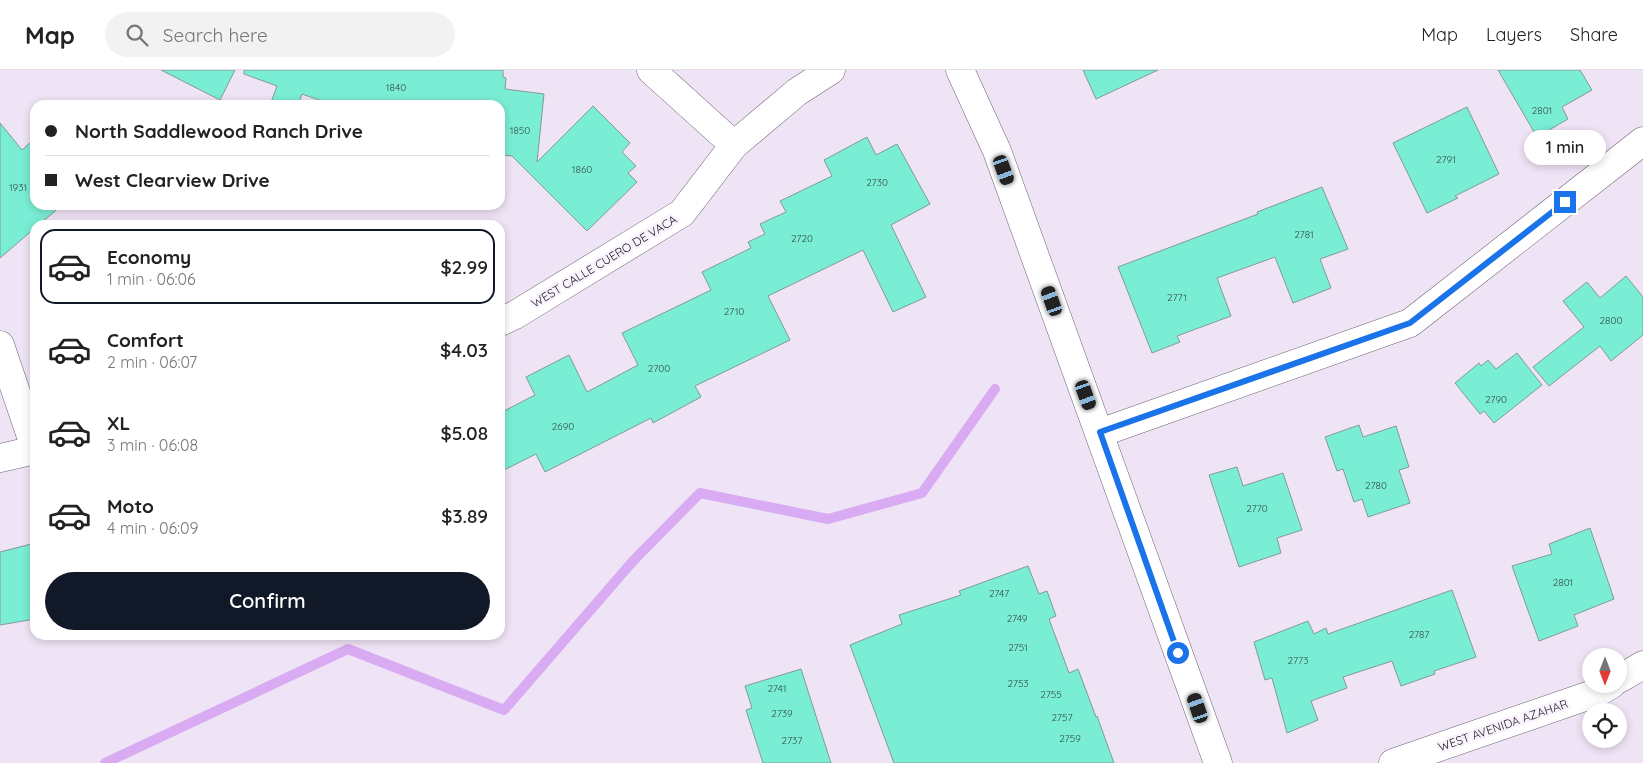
<!DOCTYPE html>
<meta charset="utf-8">
<style>
body{margin:0;font-family:Quicksand,sans-serif;background:#f2f2f2;color:#222;height:100vh;display:flex;flex-direction:column;font-size:19px;white-space:nowrap}
*{box-sizing:border-box;margin:0}
p{font-size:16px;color:#767676}
.icon{flex:none;width:28px;height:28px;fill:none;stroke:currentColor;stroke-width:2;stroke-linecap:round;stroke-linejoin:round}
.map{position:relative;flex:1;overflow:hidden}
.sheet{position:absolute;left:30px;top:150px;width:475px;height:420px;display:flex;flex-direction:column;background:#fff;border-radius:15px;box-shadow:0 2px 8px #0003}
.sheet>*{flex:none}
.hud{position:absolute;left:30px;top:30px;width:475px;height:110px;border-radius:15px;box-shadow:0 2px 8px #0003;display:grid;align-content:center;height:110px;padding:0 15px;background:#fff}
.needle{width:32px;rotate:180deg}
.fabs{position:absolute;left:1582px;top:578px;display:grid;gap:10px}
.fabs a{display:grid;place-items:center;width:45px;height:45px;border-radius:50%;background:#fff;box-shadow:0 2px 8px #0003;font-size:25px}
.end{position:absolute;width:22px;height:22px;margin:-11px;border:6px solid #1a73e8;background:#fff;box-shadow:0 0 0 2px #fff}
.from{border-radius:50%}
.bubble{position:absolute;height:35px;border-radius:18px;background:#fff;box-shadow:0 2px 8px #0003;font-size:16px;font-weight:600;line-height:35px;text-align:center}
.car{position:absolute;width:15px;height:30px;margin:-15px -8px;border-radius:6px;box-shadow:0 0 4px 1px #0007;background:linear-gradient(#222 24%,#8ab4d8 0 40%,#222 0 76%,#8ab4d8 0 86%,#222 0)}
.hud b{display:flex;align-items:center;gap:18px;height:48px;font-size:19px}
.hud b+b{border-top:1px solid #e0e0e0}
.hud i{width:12px;height:12px;background:#222}
ul{padding:9px 0 0;list-style:none}
li{display:flex;align-items:center;gap:15px;height:75px;margin:0 10px 8px;padding:0 5px;border:2px solid transparent;border-radius:15px}
li div{flex:1}
li b{display:block;font-size:19px}
li em{font-style:normal;font-weight:600}
li.current{border-color:#111827}
li>.icon{width:45px;height:45px;stroke-width:1.5}
.button{display:flex;gap:10px;margin-top:auto;padding:10px 15px}
.button a{flex:1;height:58px;border-radius:30px;background:#111827;color:#fff;font-size:20px;font-weight:600;line-height:58px;text-align:center}
header{display:flex;align-items:center;gap:30px;box-sizing:border-box;height:70px;padding:0 25px;background:#fff;border-bottom:1px solid #e0e0e0}
header strong{font-size:24px}
nav{display:flex;gap:28px;margin-inline-start:auto;font-size:18px}
.search{width:350px;height:45px;background:#f2f2f2;display:flex;align-items:center;gap:12px;box-sizing:border-box;padding:0 18px;border-radius:28px;color:#767676;font-size:19px}
.map>svg:first-child{display:block}
</style>
<header>
<strong>Map</strong>
<div class="search"><svg class="icon" aria-label="search" viewBox="0 0 24 24"><circle cx="10" cy="10" r="6"/><path d="M15 15l6 6"/></svg>Search here</div>
<nav><a>Map</a><a>Layers</a><a>Share</a></nav>
</header>
<div class="map">
<svg width="1643" height="693" viewBox="0 0 1643 693">
<rect width="100%" height="100%" fill="#efe4f6"/>
<g fill="none" stroke-linecap="round" stroke-linejoin="round">
<polyline stroke="#d8abf3" stroke-width="10" points="105,693 348,579 504,640 633,491 700,423 828,449 922,423 995,319"/>
</g>
<g fill="#7aedd5" stroke="#839a94">
<polygon points="161,0 235,0 220,30"/>
<polygon points="244,0 503,0 503,7 506,8 505,19 544,24 537,92 593,36 630,73 622,82 636,96 628,103 637,112 587,161 512,86 500,85 500,35 333,35 302,24 298,35 270,35 277,16 244,4"/>
<polygon points="1083,0 1158,0 1096,29"/>
<polygon points="1498,0 1580,0 1592,20 1562,37 1568,49 1537,67"/>
<polygon points="1467,37 1499,104 1455,126 1458,128 1427,143 1393,73"/>
<polygon points="0,53 22,80 35,68 35,135 62,135 39,155 35,155 35,158 0,188"/>
<polygon points="867,67 876,85 897,74 930,134 891,155 926,227 893,242 863,180 768,226 790,270 695,316 701,327 653,353 651,348 545,402 536,384 500,402 500,343 535,325 526,307 569,285 587,322 638,295 622,263 711,220 702,202 751,178 748,172 765,164 760,154 786,142 780,131 832,106 824,90"/>
<polygon points="1322,117 1348,179 1320,189 1331,218 1293,233 1275,187 1217,208 1231,246 1177,266 1180,272 1152,283 1118,197 1258,144 1257,142"/>
<polygon points="1626,206 1643,227 1643,265 1611,291 1600,276 1549,316 1533,297 1584,257 1563,231 1587,212 1600,228"/>
<polygon points="1517,283 1542,315 1494,353 1484,341 1480,344 1455,313 1479,293 1481,296 1488,290 1496,299"/>
<polygon points="1359,355 1363,367 1396,356 1409,397 1399,400 1410,433 1368,447 1362,429 1354,432 1343,399 1337,401 1325,367"/>
<polygon points="1237,397 1243,416 1283,403 1302,460 1277,468 1281,483 1239,497 1209,405"/>
<polygon points="1590,458 1614,529 1574,545 1578,556 1539,571 1512,496 1552,484 1549,474"/>
<polygon points="35,473 35,549 0,555 0,482"/>
<polygon points="1028,496 1039,524 1047,521 1056,546 1049,549 1069,603 1078,599 1096,647 1097,646 1114,693 894,693 850,575 902,554 899,545 961,525 959,521"/>
<polygon points="1452,520 1476,587 1434,601 1435,604 1401,616 1392,591 1343,607 1347,618 1311,631 1318,650 1287,663 1272,608 1265,610 1254,572 1308,551 1314,564 1326,558 1328,564"/>
<polygon points="801,599 831,693 763,693 746,640 752,638 745,616"/>
</g>
<g fill="none" stroke-linecap="round" stroke-linejoin="round">
<defs>
<g id="street">
<polyline points="651,0 734,75"/>
<polyline points="960,0 997,81 1218,693"/>
<polyline points="500,252 515,245 682,143 734,75 797,22 831,0"/>
<polyline points="0,275 35,378"/>
<polyline points="1100,363 1410,253 1643,71"/>
<polyline points="0,388 35,380"/>
<polyline points="1619,609 1643,595"/>
<polyline points="1393,693 1599,622 1612,614"/>
</g>
</defs>
<use href="#street" stroke="#6b6271" stroke-width="29"/>
<use href="#street" stroke="#fff" stroke-width="28"/>
</g>
<g fill="none" stroke-linecap="round" stroke-linejoin="round">
<polyline stroke="#1a73e8" stroke-width="6" points="1178,583 1100,362 1410,253 1565,132"/>
</g>
<g text-anchor="middle" dominant-baseline="central" stroke-width="5" stroke-linejoin="round" paint-order="stroke">
<g font-size="10" fill="#344e4c">
<text x="396" y="17">1840</text>
<text x="1542" y="40">2801</text>
<text x="520" y="60">1850</text>
<text x="1446" y="89">2791</text>
<text x="582" y="99">1860</text>
<text x="877" y="112">2730</text>
<text x="18" y="117">1931</text>
<text x="1304" y="164">2781</text>
<text x="802" y="168">2720</text>
<text x="1177" y="227">2771</text>
<text x="734" y="241">2710</text>
<text x="1611" y="250">2800</text>
<text x="659" y="298">2700</text>
<text x="1496" y="329">2790</text>
<text x="563" y="356">2690</text>
<text x="1376" y="415">2780</text>
<text x="1257" y="438">2770</text>
<text x="1563" y="512">2801</text>
<text x="999" y="523">2747</text>
<text x="1017" y="548">2749</text>
<text x="1419" y="564">2787</text>
<text x="1018" y="577">2751</text>
<text x="1298" y="590">2773</text>
<text x="1018" y="613">2753</text>
<text x="777" y="618">2741</text>
<text x="1051" y="624">2755</text>
<text x="782" y="643">2739</text>
<text x="1062" y="647">2757</text>
<text x="1070" y="668">2759</text>
<text x="792" y="670">2737</text>
</g>
<g font-size="12" fill="#1d191f" stroke="#faf3fe">
<text transform="translate(604 191) rotate(-31)">WEST CALLE CUERO DE VACA</text>
<text transform="translate(1503 655) rotate(-19)">WEST AVENIDA AZAHAR</text>
</g>
</g>
</svg>
<div class="fabs">
<a><svg class="needle" viewBox="-14 -14 28 28"><path d="M0-13l5 13h-10z" fill="#e53935"/><path d="M0 13l5-13h-10z" fill="#767676"/></svg></a>
<a><svg class="icon" aria-label="locate" viewBox="0 0 24 24"><circle cx="12" cy="12" r="6"/><path d="M12 2v4M12 18v4M2 12h4M18 12h4"/></svg></a>
</div>
<i class="end from" style="left:1178px;top:583px"></i>
<i class="end" style="left:1565px;top:132px"></i>
<div class="bubble" style="left:1524px;top:60px;width:82px">1 min</div>
<i class="car" style="left:1004px;top:100px;rotate:160deg"></i>
<i class="car" style="left:1052px;top:231px;rotate:340deg"></i>
<i class="car" style="left:1086px;top:325px;rotate:160deg"></i>
<i class="car" style="left:1198px;top:638px;rotate:341deg"></i>
<div class="hud">
<b><i class="from"></i>North Saddlewood Ranch Drive</b>
<b><i></i>West Clearview Drive</b>
</div>
<section class="sheet">
<ul>
<li class="current"><svg class="icon" aria-label="car" viewBox="0 0 24 24"><path d="M5 17H2v-5l4-1 3-4h7l3 4 3 1v5h-3M9 17h6M6 11h13"/><circle cx="7" cy="17" r="2"/><circle cx="17" cy="17" r="2"/></svg><div><b>Economy</b><p>1 min · 06:06</p></div><em>$2.99</em></li>
<li><svg class="icon" aria-label="car" viewBox="0 0 24 24"><path d="M5 17H2v-5l4-1 3-4h7l3 4 3 1v5h-3M9 17h6M6 11h13"/><circle cx="7" cy="17" r="2"/><circle cx="17" cy="17" r="2"/></svg><div><b>Comfort</b><p>2 min · 06:07</p></div><em>$4.03</em></li>
<li><svg class="icon" aria-label="car" viewBox="0 0 24 24"><path d="M5 17H2v-5l4-1 3-4h7l3 4 3 1v5h-3M9 17h6M6 11h13"/><circle cx="7" cy="17" r="2"/><circle cx="17" cy="17" r="2"/></svg><div><b>XL</b><p>3 min · 06:08</p></div><em>$5.08</em></li>
<li><svg class="icon" aria-label="car" viewBox="0 0 24 24"><path d="M5 17H2v-5l4-1 3-4h7l3 4 3 1v5h-3M9 17h6M6 11h13"/><circle cx="7" cy="17" r="2"/><circle cx="17" cy="17" r="2"/></svg><div><b>Moto</b><p>4 min · 06:09</p></div><em>$3.89</em></li>
</ul>
<div class="button"><a>Confirm</a></div>
</section>
</div>
